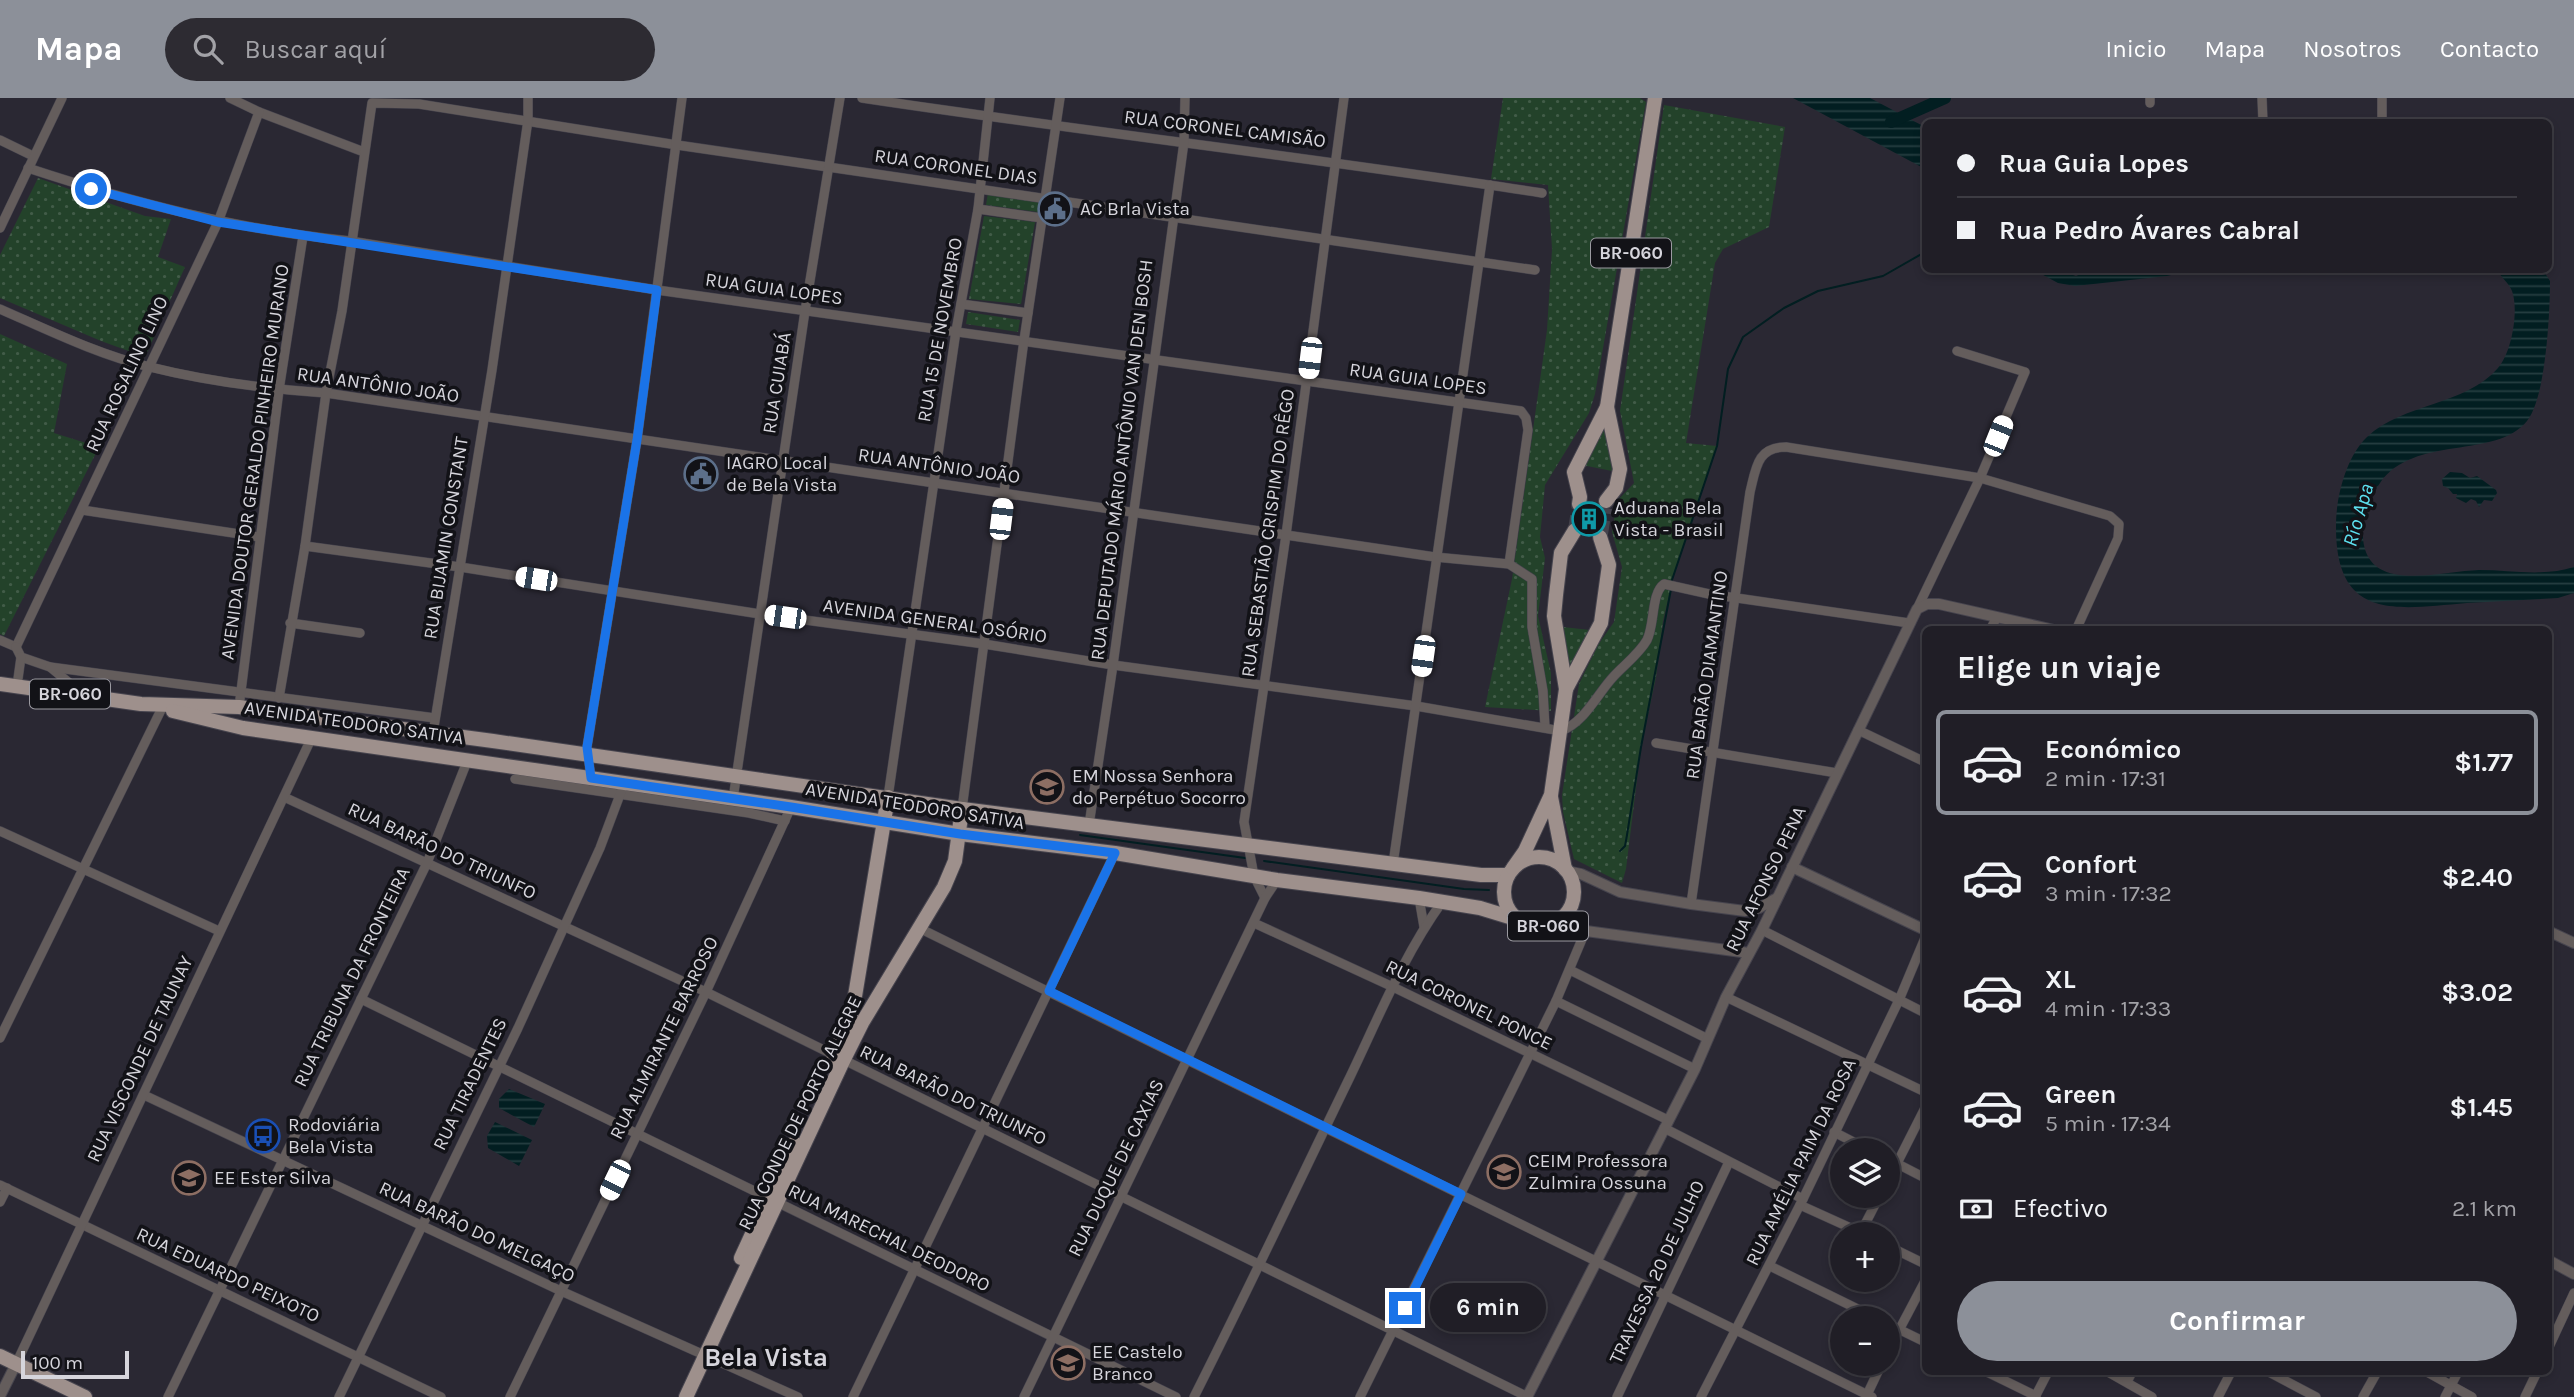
<!DOCTYPE html>
<html lang="es">
<meta charset="utf-8">
<style>
body{margin:0;font-family:Karla,sans-serif;background:#2d2b32;color:#f1f3f6;height:100vh;display:flex;flex-direction:column;font-size:26px;white-space:nowrap}
*{box-sizing:border-box;margin:0}
p{font-size:23px;color:#a2a2a7}
.icon{flex:none;width:38px;height:38px;fill:none;stroke:currentColor;stroke-width:2;stroke-linecap:round;stroke-linejoin:round}
.map{position:relative;flex:1;overflow:hidden}
.side{position:absolute;left:1922px;top:528px;width:630px;height:749px;display:flex;flex-direction:column;background:#201e26;border-radius:10px;box-shadow:0 4px 10px #0003,0 0 0 2px #3d3c43}
.side>*{flex:none}
.guide{position:absolute;left:1922px;top:21px;width:630px;height:154px;border-radius:10px;box-shadow:0 4px 10px #0003,0 0 0 2px #3d3c43;display:grid;align-content:center;height:154px;padding:0 35px;background:#201e26}
.controls{position:absolute;left:1830px;top:1040px;display:grid;gap:14px}
.controls a{display:grid;place-items:center;width:70px;height:70px;border-radius:50%;background:#201e26;box-shadow:0 4px 10px #0003,0 0 0 2px #3d3c43;font-size:35px}
.scale{position:absolute;left:21px;bottom:18px;width:108px;box-sizing:border-box;padding-left:7px;border:4px solid #d6d5dc;border-top:0;font-size:19px;line-height:24px;white-space:nowrap;color:#d6d5dc;-webkit-text-stroke:5px #121217;paint-order:stroke}
.end{position:absolute;width:32px;height:32px;margin:-16px;border:9px solid #1a73e8;background:#fff;box-shadow:0 0 0 4px #fff}
.from{border-radius:50%}
.bubble{position:absolute;height:49px;border-radius:24px;background:#201e26;box-shadow:0 4px 10px #0003,0 0 0 2px #3d3c43;font-size:23px;font-weight:700;line-height:49px;text-align:center}
.car{position:absolute;width:21px;height:42px;margin:-21px -10px;border-radius:9px;box-shadow:0 0 5px 2px #0007;background:linear-gradient(#fff 24%,#345 0 40%,#fff 0 76%,#345 0 86%,#fff 0)}
.guide b{display:flex;align-items:center;gap:24px;height:66px;font-size:26px}
.guide b+b{border-top:2px solid #3d3c43}
.guide i{width:18px;height:18px;background:#f1f3f6}
ul{padding:0;list-style:none}
li{display:flex;align-items:center;gap:21px;height:105px;margin:0 14px 10px;padding:0 21px;border:4px solid transparent;border-radius:10px}
li div{flex:1}
li b{display:block;font-size:26px}
li em{font-style:normal;font-weight:700}
li.on{border-color:#8c9099}
li>.icon{width:63px;height:63px;stroke-width:1.5}
h2{padding:0 35px;font-size:32px;line-height:84px}
.pay{display:flex;align-items:center;gap:18px;height:77px;padding:0 35px;font-size:26px}
.pay p{margin-inline-start:auto}
.primary-button{display:flex;gap:14px;margin-top:auto;padding:14px 35px}
.primary-button a{flex:1;height:80px;border-radius:42px;background:#8c9099;color:#fff;font-size:28px;font-weight:700;line-height:80px;text-align:center}
header{display:flex;align-items:center;gap:42px;box-sizing:border-box;height:98px;padding:0 35px;background:#8c9099;color:#fff}
header strong{font-size:33px}
nav{display:flex;gap:38px;margin-inline-start:auto;font-size:24px}
.search{width:490px;height:63px;background:#2d2b32;display:flex;align-items:center;gap:18px;box-sizing:border-box;padding:0 24px;border-radius:38px;color:#a2a2a7;font-size:26px}
.map>svg:first-child{display:block}
</style>
<header>
<strong>Mapa</strong>
<div class="search"><svg class="icon" aria-label="search" viewBox="0 0 24 24"><circle cx="10" cy="10" r="6"/><path d="M15 15l6 6"/></svg>Buscar aquí</div>
<nav><a>Inicio</a><a>Mapa</a><a>Nosotros</a><a>Contacto</a></nav>
</header>
<div class="map">
<svg width="2574" height="1299" viewBox="0 0 2574 1299">
<defs>
<pattern id="green-dots" width="8" height="8" patternUnits="userSpaceOnUse" patternTransform="scale(1.75)"><rect width="8" height="8" fill="#23422a"/><path d="M2 2h.1M6 6h.1" fill="none" stroke="#425c48" stroke-width="1.8" stroke-linecap="round"/></pattern>
<pattern id="water-rules" width="6" height="5" patternUnits="userSpaceOnUse" patternTransform="scale(1.75)"><rect width="6" height="5" fill="#021e21"/><path d="M0 2.5h6" fill="none" stroke="#263e41"/></pattern>
</defs>
<rect width="100%" height="100%" fill="#2a2833"/>
<g fill="url(#green-dots)">
<polygon points="1503,0 1640,0 1646,4 1595,296 1589,315 1545,387 1540,439 1545,460 1538,518 1551,575 1551,613 1485,609 1512,481 1547,232 1552,151 1548,87 1491,81"/>
<polygon points="1664,7 1785,29 1769,129 1723,151 1715,165 1686,345 1717,348 1673,480 1663,523 1656,579 1641,649 1626,771 1622,785 1574,761 1563,714 1562,697 1579,586 1598,547 1614,524 1622,469 1612,434 1617,403 1634,385 1620,313"/>
<polygon points="38,80 145,118 171,121 158,159 185,169 145,259 101,243 0,200 0,157"/>
<polygon points="988,95 1040,102 1038,114 986,107"/>
<polygon points="984,118 1035,124 1021,206 969,201"/>
<polygon points="968,214 1020,222 1018,234 966,226"/>
<polygon points="0,236 67,266 54,335 99,349 4,538 0,536"/>
<polygon points="1605,326 1617,374 1587,368 1581,370"/>
<polygon points="1558,526 1563,529 1590,532 1569,574"/>
</g>
<g fill="url(#water-rules)">
<polygon points="1793,0 1870,0 1925,29 1925,71"/>
<polygon points="2034,172 2058,172 2076,178 2083,175 2079,172 2193,172 2167,178 2075,188 2058,185"/>
<path d="M2496 172H2543L2550 183C2550 214 2546 300 2527 323 2496 362 2414 336 2380 385 2368 402 2361 420 2363 440 2367 497 2441 473 2479 472 2512 472 2542 479 2574 469V495L2558 500C2528 502 2497 503 2467 505 2396 511 2335 524 2336 427 2336 399 2346 359 2367 339 2403 305 2465 308 2498 270 2512 254 2519 212 2512 193 2509 186 2501 178 2496 172Z"/>
<polygon points="2450,374 2462,375 2470,380 2477,378 2496,392 2497,395 2492,403 2484,402 2479,409 2476,403 2471,401 2466,405 2456,400 2457,396 2453,396 2448,390 2443,388 2442,381"/>
<polygon points="509,991 545,1006 534,1029 499,1010 499,1001"/>
<polygon points="495,1024 532,1042 519,1068 488,1050 487,1038"/>
</g>
<g fill="none" stroke-linecap="round" stroke-linejoin="round">
<g stroke="#021e21" stroke-width="2">
<polyline points="1672,482 1717,348 1728,271 1743,239 1784,210 1818,193 1883,178 1925,154"/>
<polyline points="1080,737 1245,760"/>
<polyline points="1620,753 1625,748 1627,737 1641,649 1671,491"/>
<polyline points="1264,763 1464,791 1489,792"/>
</g>
<polyline stroke="#021e21" stroke-width="12" points="1891,24 1945,0"/>
<g stroke="#44424c" stroke-width="14" stroke-dasharray="14 7" stroke-linecap="butt">
<polyline points="1575,432 1579,406"/>
<polyline points="1601,436 1605,410"/>
</g>
<defs>
<g id="minor">
<polyline points="230,0 259,14 364,54"/>
<path d="M862 0C1088 34 1316 60 1542 95"/>
<polyline points="2150,0 2150,5"/>
<polyline points="2262,0 2263,24"/>
<polyline points="2382,0 2382,22"/>
<polyline points="0,42 33,58"/>
<path d="M28 70C134 105 239 132 350 143L657 192 1521 313 1526 320 1528 332 1509 466"/>
<polyline points="978,111 1042,120"/>
<polyline points="0,130 62,0"/>
<polyline points="961,206 1028,215"/>
<path d="M0 211C48 232 99 257 150 269 206 283 268 291 326 295L1435 459 1509 466 1532 481V529L1543 593 1545 629"/>
<polyline points="82,412 259,439"/>
<path d="M305 448 460 469 760 516 984 546 1113 567 1416 608 1561 633C1585 624 1597 596 1614 578 1624 567 1639 556 1647 542 1655 526 1651 495 1664 486L1709 496 1909 525"/>
<polyline points="1917,511 1980,380 2025,274 1957,253"/>
<polyline points="290,525 360,535"/>
<polyline points="1990,532 1997,519"/>
<polyline points="0,542 16,549"/>
<polyline points="16,549 218,124 259,14"/>
<polyline points="16,549 21,559 50,569 84,597"/>
<polyline points="50,569 435,620"/>
<polyline points="17,588 21,559"/>
<polyline points="279,600 305,448 326,295 342,213 372,5 419,6 677,47 1535,172"/>
<polyline points="239,609 279,292 303,138"/>
<polyline points="1858,632 1925,664"/>
<polyline points="433,635 492,272 528,22 528,0"/>
<polyline points="1656,645 1837,675"/>
<polyline points="591,680 587,649 637,342 682,0"/>
<polyline points="515,681 749,715 785,723"/>
<polyline points="284,699 706,894 1528,1299"/>
<polyline points="888,699 956,233 978,111 990,0"/>
<polyline points="733,701 805,213 840,0"/>
<polyline points="962,711 1024,242 1060,0"/>
<polyline points="1089,727 1113,567 1184,44 1185,0"/>
<polyline points="0,733 219,833"/>
<polyline points="1393,766 1490,87"/>
<polyline points="1265,800 1254,778 1244,724 1286,437 1344,0"/>
<polyline points="1419,800 1424,829"/>
<path d="M1691 806 1750 394C1756 370 1757 349 1786 349L1980 380 2110 418 2119 426 2118 440 2076 532"/>
<polyline points="1254,825 1393,889 1668,1022"/>
<polyline points="919,830 1872,1299"/>
<polyline points="1762,832 1925,915"/>
<polyline points="1570,872 1708,941"/>
<polyline points="1726,899 1925,994"/>
<polyline points="361,901 1176,1299"/>
<polyline points="1556,903 1695,971"/>
<polyline points="0,940 162,610"/>
<polyline points="144,997 561,1193 798,1299"/>
<polyline points="1664,1030 1803,1101"/>
<polyline points="1834,1034 1869,1052"/>
<polyline points="1888,1061 1925,1080"/>
<polyline points="1888,1083 1925,1010"/>
<polyline points="0,1087 441,1299"/>
<polyline points="0,1104 7,1090"/>
<polyline points="1800,1107 1864,1136"/>
<polyline points="1861,1134 1880,1097"/>
<polyline points="1888,1148 1925,1166"/>
<polyline points="1770,1168 1876,1220"/>
<polyline points="1888,1226 1925,1244"/>
<polyline points="2548,1251 2574,1195"/>
<polyline points="1888,1253 1925,1183"/>
<polyline points="16,1266 312,639"/>
<polyline points="1987,1274 2036,1298"/>
<polyline points="2108,1274 2152,1299"/>
<polyline points="2269,1274 2316,1299"/>
<polyline points="2427,1274 2472,1299"/>
<polyline points="2127,1284 2132,1274"/>
<polyline points="168,1299 427,765 468,661"/>
<polyline points="339,1299 518,930 600,750 624,686"/>
<polyline points="510,1299 706,894 791,709"/>
<polyline points="853,1299 1115,755"/>
<polyline points="1024,1299 1265,800 1277,782"/>
<path d="M1194 1299C1247 1194 1297 1088 1348 983 1377 923 1403 858 1442 804"/>
<polyline points="1360,1299 1556,903 1585,834"/>
<polyline points="1617,1299 1729,1064"/>
<polyline points="1701,1299 1803,1101 1899,902 1925,840"/>
<polyline points="1866,1299 1882,1265"/>
<polyline points="2035,1299 2048,1274"/>
<polyline points="2218,1299 2231,1274"/>
<polyline points="2363,1299 2377,1274"/>
<polyline points="2445,1299 2458,1274"/>
<polyline points="2525,1299 2537,1274"/>
</g>
<g id="tertiary">
<polyline points="1792,769 1925,832"/>
<polyline points="1567,773 1581,776 1620,794 1691,806 1745,813 1759,810 1775,801"/>
<polyline points="1549,828 1749,855"/>
<polyline points="2548,833 2574,845"/>
<polyline points="2548,1162 2574,1176"/>
<polyline points="0,1298 16,1266"/>
<polyline points="1527,1299 1695,971 1726,899 1762,832 1917,511 1927,506 1939,506 2054,532"/>
</g>
<g id="primary">
<polyline points="1606,403 1616,390 1620,371 1607,309"/>
<polyline points="1579,406 1580,399 1574,374 1607,309 1655,0"/>
<polyline points="0,586 141,606 239,609 493,643 962,711 1481,777 1508,777"/>
<polyline points="1566,591 1601,525 1609,467 1600,439"/>
<polyline points="173,613 243,630 791,709 960,736 1115,755 1277,782 1419,800 1480,810 1516,821"/>
<polyline points="1551,699 1565,771"/>
<circle cx="1539" cy="794" r="35"/>
<polyline points="1513,770 1525,753 1551,697 1566,591 1554,518 1556,497 1561,455 1575,432"/>
<polyline points="831,967 853,910 888,699"/>
<polyline points="741,1160 794,1045"/>
<polyline points="0,1258 85,1299"/>
<polyline points="686,1299 843,963 862,925 944,789 955,763 962,711"/>
</g>
</defs>
<use href="#minor" stroke="#46444e" stroke-width="10"/>
<use href="#tertiary" stroke="#46444e" stroke-width="12"/>
<use href="#primary" stroke="#46444e" stroke-width="16"/>
<use href="#minor" stroke="#645d5c" stroke-width="9"/>
<use href="#tertiary" stroke="#645d5c" stroke-width="10"/>
<use href="#primary" stroke="#9e908c" stroke-width="14"/>
</g>
<g fill="none" stroke-linecap="round" stroke-linejoin="round">
<polyline stroke="#1a73e8" stroke-width="9" points="91,91 218,124 657,192 637,342 587,649 591,680 791,709 960,736 1115,755 1049,893 1461,1096 1405,1210"/>
</g>
<defs>
<symbol id="civic-ring" viewBox="-11 -11 22 22"><circle r="9.5" fill="#121217" stroke="#5c6f8a" stroke-width="1.5"/><path d="M-.6-6.5H3V-4.5H.6V-3L4-1V1h2V6H-6V1h2V-1L-.6-3ZM-1.2 2.5V6h2.4V2.5Z" fill="#5c6f8a"/></symbol>
<symbol id="building-ring" viewBox="-11 -11 22 22"><circle r="9.5" fill="#121217" stroke="#0f9aa8" stroke-width="1.5"/><path d="M-4-6H4V6H1V3H-1V6H-4ZM-2.5-4.3h1.7v1.8h-1.7ZM.8-4.3h1.7v1.8H.8ZM-2.5-1h1.7V.8h-1.7ZM.8-1h1.7V.8H.8Z" fill="#0f9aa8"/></symbol>
<symbol id="school-ring" viewBox="-11 -11 22 22"><circle r="9.5" fill="#121217" stroke="#8d6e63" stroke-width="1.5"/><path d="M0-5L7-2L0 1L-7-2ZM-4 1L0 2.5L4 1V4Q0 6-4 4Z" fill="#8d6e63"/></symbol>
<symbol id="bus-ring" viewBox="-11 -11 22 22"><circle r="9.5" fill="#121217" stroke="#1a4fb4" stroke-width="1.5"/><path d="M-5-6H5V4H4V6H2V4H-2V6H-4V4H-5ZM-3.5-4V0h7V-4ZM-3.5 1.2v1.5H-2V1.2ZM2 1.2v1.5H3.5V1.2Z" fill="#1a4fb4"/></symbol>
</defs>
<g fill-rule="evenodd">
<use href="#civic-ring" x="1036" y="92" width="38" height="38"/>
<use href="#civic-ring" x="682" y="357" width="38" height="38"/>
<use href="#building-ring" x="1570" y="402" width="38" height="38"/>
<use href="#school-ring" x="1028" y="670" width="38" height="38"/>
<use href="#bus-ring" x="244" y="1019" width="38" height="38"/>
<use href="#school-ring" x="1485" y="1055" width="38" height="38"/>
<use href="#school-ring" x="170" y="1061" width="38" height="38"/>
<use href="#school-ring" x="1049" y="1246" width="38" height="38"/>
</g>
<g text-anchor="middle" dominant-baseline="central" stroke-width="7" stroke-linejoin="round" paint-order="stroke">
<g fill="#121217" stroke="#9b9aa1" stroke-width="2">
<rect x="1591" y="140.5" width="80" height="29" rx="5"/>
<rect x="30" y="581.5" width="80" height="29" rx="5"/>
<rect x="1508" y="813.5" width="80" height="29" rx="5"/>
</g>
<g font-size="18" font-weight="bold" fill="#d6d5dc">
<text x="1631" y="155">BR-060</text>
<text x="70" y="596">BR-060</text>
<text x="1548" y="828">BR-060</text>
</g>
<g font-size="19" fill="#d6d5dc" stroke="#121217">
<text transform="translate(1225 31) rotate(7)">RUA CORONEL CAMISÃO</text>
<text transform="translate(956 69) rotate(8)">RUA CORONEL DIAS</text>
<text transform="translate(774 191) rotate(8)">RUA GUIA LOPES</text>
<text transform="translate(940 232) rotate(-80)">RUA 15 DE NOVEMBRO</text>
<text transform="translate(127 276) rotate(-65)">RUA ROSALINO LINO</text>
<text transform="translate(1418 281) rotate(8)">RUA GUIA LOPES</text>
<text transform="translate(777 285) rotate(-81)">RUA CUIABÁ</text>
<text transform="translate(378 287) rotate(8)">RUA ANTÔNIO JOÃO</text>
<text transform="translate(1122 362) rotate(-83)">RUA DEPUTADO MÁRIO ANTÔNIO VAN DEN BOSH</text>
<text transform="translate(255 364) rotate(-82)">AVENIDA DOUTOR GERALDO PINHEIRO MURANO</text>
<text transform="translate(939 368) rotate(8)">RUA ANTÔNIO JOÃO</text>
<text transform="translate(1268 435) rotate(-82)">RUA SEBASTIÃO CRISPIM DO RÊGO</text>
<text transform="translate(446 440) rotate(-81)">RUA BIJAMIN CONSTANT</text>
<text transform="translate(935 523) rotate(8)">AVENIDA GENERAL OSÓRIO</text>
<text transform="translate(1707 577) rotate(-82)">RUA BARÃO DIAMANTINO</text>
<text transform="translate(354 625) rotate(8)">AVENIDA TEODORO SATIVA</text>
<text transform="translate(915 708) rotate(9)">AVENIDA TEODORO SATIVA</text>
<text transform="translate(442 753) rotate(25)">RUA BARÃO DO TRIUNFO</text>
<text transform="translate(1766 781) rotate(-64)">RUA AFONSO PENA</text>
<text transform="translate(352 879) rotate(-64)">RUA TRIBUNA DA FRONTEIRA</text>
<text transform="translate(1469 907) rotate(26)">RUA CORONEL PONCE</text>
<text transform="translate(664 940) rotate(-64)">RUA ALMIRANTE BARROSO</text>
<text transform="translate(140 961) rotate(-65)">RUA VISCONDE DE TAUNAY</text>
<text transform="translate(470 986) rotate(-64)">RUA TIRADENTES</text>
<text transform="translate(953 997) rotate(26)">RUA BARÃO DO TRIUNFO</text>
<text transform="translate(800 1015) rotate(-64)">RUA CONDE DE PORTO ALEGRE</text>
<text transform="translate(1801 1064) rotate(-64)">RUA AMÉLIA PAIM DA ROSA</text>
<text transform="translate(1116 1070) rotate(-64)">RUA DUQUE DE CAXIAS</text>
<text transform="translate(477 1134) rotate(25)">RUA BARÃO DO MELGAÇO</text>
<text transform="translate(889 1140) rotate(26)">RUA MARECHAL DEODORO</text>
<text transform="translate(1657 1174) rotate(-65)">TRAVESSA 20 DE JULHO</text>
<text transform="translate(228 1177) rotate(25)">RUA EDUARDO PEIXOTO</text>
</g>
<g font-size="19" fill="#d6d5dc" stroke="#121217" text-anchor="start">
<text x="1080" y="111">AC Brla Vista</text>
<text x="726" y="365">IAGRO Local<tspan x="726" dy="22">de Bela Vista</tspan></text>
<text x="1614" y="410">Aduana Bela<tspan x="1614" dy="22">Vista - Brasil</tspan></text>
<text x="1072" y="678">EM Nossa Senhora<tspan x="1072" dy="22">do Perpétuo Socorro</tspan></text>
<text x="288" y="1027">Rodoviária<tspan x="288" dy="22">Bela Vista</tspan></text>
<text x="1528" y="1063">CEIM Professora<tspan x="1528" dy="22">Zulmira Ossuna</tspan></text>
<text x="214" y="1080">EE Ester Silva</text>
<text x="1092" y="1254">EE Castelo<tspan x="1092" dy="22">Branco</tspan></text>
</g>
<g font-size="21" font-style="italic" fill="#5de0ef" stroke="#121217">
<text transform="translate(2358 417) rotate(-74)">Río Apa</text>
</g>
<g font-size="26" font-weight="bold" fill="#d6d5dc" stroke="#121217">
<text x="766" y="1259">Bela Vista</text>
</g>
</g>
</svg>
<div class="controls">
<a><svg class="icon" aria-label="layers" viewBox="0 0 24 24"><path d="M12 4l9 5-9 5-9-5zM3 14l9 5 9-5"/></svg></a>
<a>+</a>
<a>−</a>
</div>
<div class="scale">100 m</div>
<i class="end from" style="left:91px;top:91px"></i>
<i class="end" style="left:1405px;top:1210px"></i>
<div class="bubble" style="left:1430px;top:1185px;width:116px">6 min</div>
<i class="car" style="left:1310px;top:260px;rotate:187deg"></i>
<i class="car" style="left:1998px;top:338px;rotate:22deg"></i>
<i class="car" style="left:1001px;top:421px;rotate:7deg"></i>
<i class="car" style="left:536px;top:481px;rotate:279deg"></i>
<i class="car" style="left:785px;top:519px;rotate:278deg"></i>
<i class="car" style="left:1423px;top:558px;rotate:188deg"></i>
<i class="car" style="left:615px;top:1082px;rotate:206deg"></i>
<div class="guide">
<b><i class="from"></i>Rua Guia Lopes</b>
<b><i></i>Rua Pedro Ávares Cabral</b>
</div>
<section class="side">
<h2>Elige un viaje</h2>
<ul>
<li class="on"><svg class="icon" aria-label="car" viewBox="0 0 24 24"><path d="M5 17H2v-5l4-1 3-4h7l3 4 3 1v5h-3M9 17h6M6 11h13"/><circle cx="7" cy="17" r="2"/><circle cx="17" cy="17" r="2"/></svg><div><b>Económico</b><p>2 min · 17:31</p></div><em>$1.77</em></li>
<li><svg class="icon" aria-label="car" viewBox="0 0 24 24"><path d="M5 17H2v-5l4-1 3-4h7l3 4 3 1v5h-3M9 17h6M6 11h13"/><circle cx="7" cy="17" r="2"/><circle cx="17" cy="17" r="2"/></svg><div><b>Confort</b><p>3 min · 17:32</p></div><em>$2.40</em></li>
<li><svg class="icon" aria-label="car" viewBox="0 0 24 24"><path d="M5 17H2v-5l4-1 3-4h7l3 4 3 1v5h-3M9 17h6M6 11h13"/><circle cx="7" cy="17" r="2"/><circle cx="17" cy="17" r="2"/></svg><div><b>XL</b><p>4 min · 17:33</p></div><em>$3.02</em></li>
<li><svg class="icon" aria-label="car" viewBox="0 0 24 24"><path d="M5 17H2v-5l4-1 3-4h7l3 4 3 1v5h-3M9 17h6M6 11h13"/><circle cx="7" cy="17" r="2"/><circle cx="17" cy="17" r="2"/></svg><div><b>Green</b><p>5 min · 17:34</p></div><em>$1.45</em></li>
</ul>
<div class="pay"><svg class="icon" aria-label="cash" viewBox="0 0 24 24"><path d="M3 7h18v10H3z"/><circle cx="12" cy="12" r="2"/></svg>Efectivo<p>2.1 km</p></div>
<div class="primary-button"><a>Confirmar</a></div>
</section>
</div>
